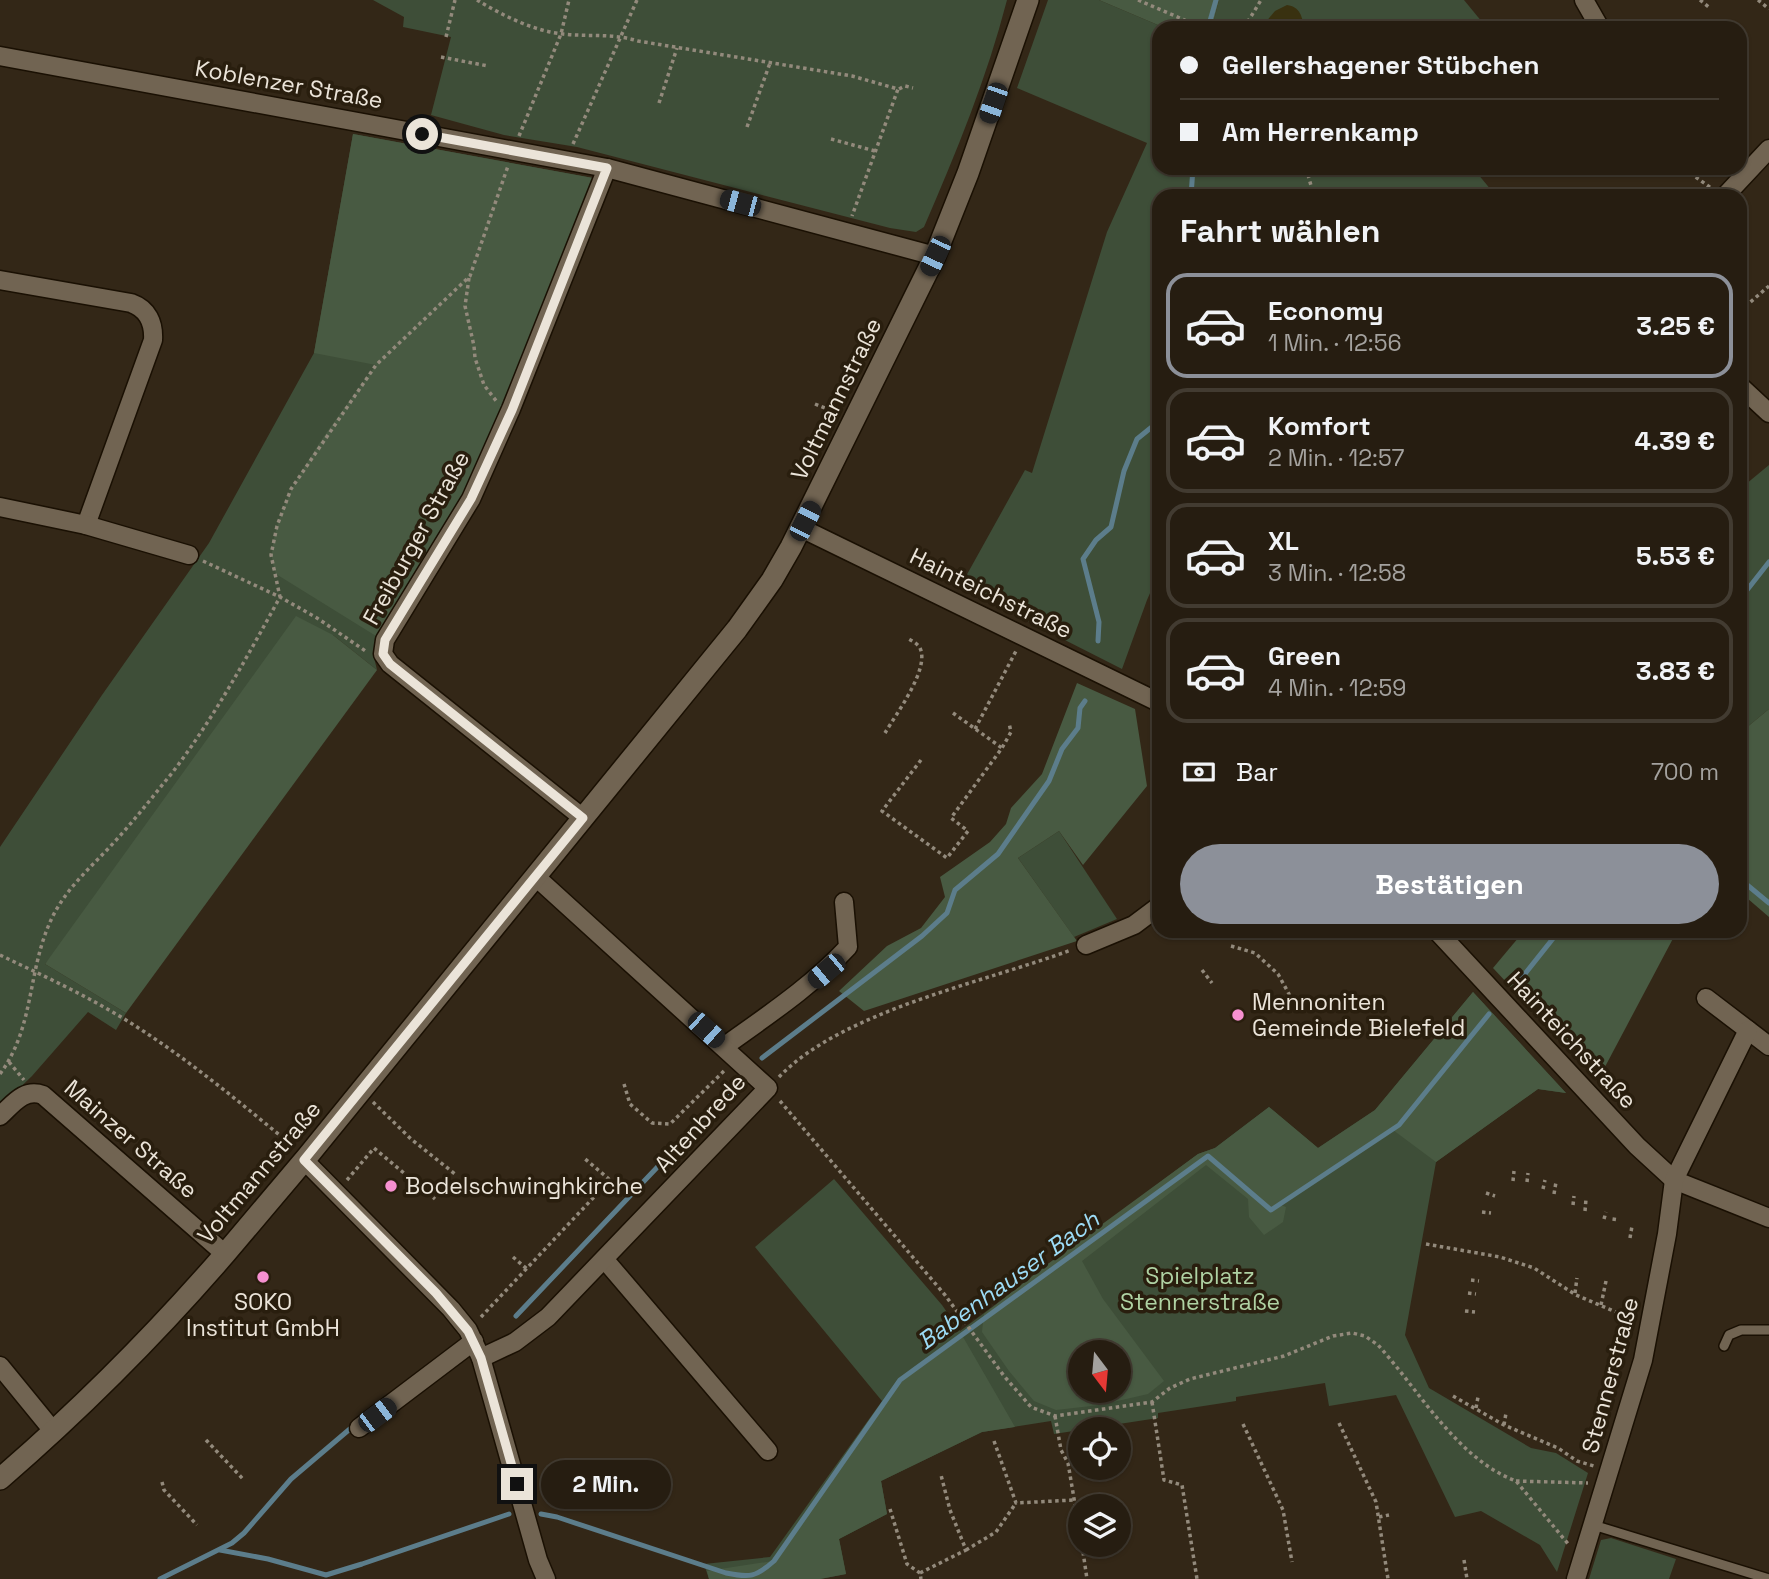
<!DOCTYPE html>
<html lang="de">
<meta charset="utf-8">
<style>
body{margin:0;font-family:"Space Grotesk",sans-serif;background:#322a1f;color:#f1f3f6;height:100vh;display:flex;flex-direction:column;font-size:26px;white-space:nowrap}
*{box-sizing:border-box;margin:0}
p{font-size:23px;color:#a4a29f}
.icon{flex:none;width:38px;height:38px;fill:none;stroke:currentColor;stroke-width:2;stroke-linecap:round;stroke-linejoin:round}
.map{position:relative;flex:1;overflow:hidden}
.side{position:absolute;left:1152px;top:189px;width:595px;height:749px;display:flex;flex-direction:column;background:#261d11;border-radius:21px;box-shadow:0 2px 5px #0004,0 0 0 2px #423b31}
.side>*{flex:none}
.top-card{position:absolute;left:1152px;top:21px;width:595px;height:154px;border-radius:21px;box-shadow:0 2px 5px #0004,0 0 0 2px #423b31;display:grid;align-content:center;height:154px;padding:0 28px;background:#261d11}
.needle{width:46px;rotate:164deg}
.fabs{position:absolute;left:1068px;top:1340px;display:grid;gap:14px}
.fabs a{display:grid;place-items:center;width:63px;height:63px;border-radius:50%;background:#261d11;box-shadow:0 2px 5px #0004,0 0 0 2px #423b31;font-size:35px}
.end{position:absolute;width:32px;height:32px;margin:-16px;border:9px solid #ebe4d9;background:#111;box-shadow:0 0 0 4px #111}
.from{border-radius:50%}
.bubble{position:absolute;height:49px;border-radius:24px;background:#261d11;box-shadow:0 2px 5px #0004,0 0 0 2px #423b31;font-size:23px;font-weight:800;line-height:49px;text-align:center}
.car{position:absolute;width:21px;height:42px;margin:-21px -10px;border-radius:9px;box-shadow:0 0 5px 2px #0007;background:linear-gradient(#222 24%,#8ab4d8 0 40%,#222 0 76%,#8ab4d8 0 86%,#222 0)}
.top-card b{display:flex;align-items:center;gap:24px;height:66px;font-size:26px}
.top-card b+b{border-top:2px solid #423b31}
.top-card i{width:18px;height:18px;background:#f1f3f6}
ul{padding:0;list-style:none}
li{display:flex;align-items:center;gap:21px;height:105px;margin:0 14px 10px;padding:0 14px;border:4px solid #423b31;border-radius:21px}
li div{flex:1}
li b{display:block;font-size:26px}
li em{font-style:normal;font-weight:800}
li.selected{border-color:#8c9099}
li>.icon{width:63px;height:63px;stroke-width:1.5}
h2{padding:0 28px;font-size:32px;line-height:84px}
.pay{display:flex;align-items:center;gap:18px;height:77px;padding:0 28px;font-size:26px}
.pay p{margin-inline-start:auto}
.cta{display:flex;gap:14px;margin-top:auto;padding:14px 28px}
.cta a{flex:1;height:80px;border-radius:42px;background:#8c9099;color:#fff;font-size:28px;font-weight:800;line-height:80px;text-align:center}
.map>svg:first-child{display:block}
</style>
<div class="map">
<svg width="1769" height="1579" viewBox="0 0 1769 1579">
<rect width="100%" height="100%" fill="#332717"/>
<g fill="#3e4e38" fill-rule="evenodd">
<path d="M373 0H1007C987 78 956 153 924 227L916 232 890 228 577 147 504 135 431 115 451 37 403 27 404 17Z"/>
<polygon points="1048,0 1099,0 1165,28 1158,28 1158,168 1473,168 1496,196 1158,196 1158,575 1147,600 1122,669 960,587 1025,470 1032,473 1107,232 1147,143 1017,88"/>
<polygon points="1219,0 1464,0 1487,28 1212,28"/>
<polygon points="353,134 593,178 459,502 376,636 373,653 377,670 333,635 45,964 126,1013 116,1030 88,1012 32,1076 0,1107 0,847 102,695 209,543 314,353"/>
<polygon points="1769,465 1769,709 1740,733 1740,489"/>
<polygon points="1059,831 1117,919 1074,937 1018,858"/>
<path d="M1473 992 1566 1093 1538 1089 1436 1162 1405 1335 1429 1388 1531 1448 1556 1453 1588 1473 1557 1572 1540 1545 1481 1511 1455 1517 1396 1395 1329 1406 1325 1383 1236 1397V1401L1158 1413V1418L1054 1434 1051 1421 982 1432 881 1481 887 1514 839 1539 846 1574 820 1579H709L704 1564 770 1557 882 1401 755 1247 834 1179 942 1305 960 1331 1198 1154 1215 1148 1269 1107 1318 1148 1375 1110ZM1080 1353H1118V1391H1080Z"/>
<polygon points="1611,1538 1676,1559 1669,1579 1589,1579 1601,1540"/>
</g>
<g fill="#485a42" fill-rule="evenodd">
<polygon points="1099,0 1219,0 1212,28 1165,28"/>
<path d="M353 134 593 178 521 364 459 502 376 636 276 574C274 567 271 560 272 553 277 489 339 417 376 365L314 353Z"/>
<polygon points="296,616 333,635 377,670 126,1013 45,964"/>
<polygon points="1077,683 1135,709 1147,786 1083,865 1059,831 1018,858 1077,941 864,1011 839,991 887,946 921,928 945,897 940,877 990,842 1006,824 1011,808 1042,774"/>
<polygon points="1769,709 1769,917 1740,892 1740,733"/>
<polygon points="1524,931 1677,931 1598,1080 1493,968"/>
<path d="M1473 992 1566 1093 1538 1089 1436 1162 1393 1130 1277 1204 1286 1207 1283 1222 1264 1235 1249 1217 1248 1199 1206 1165 1082 1261 1103 1299 1164 1381 1148 1394 1100 1405 1056 1410 1034 1401 1009 1371 982 1332 984 1314 1045 1266 1198 1154 1215 1148 1269 1107 1318 1148 1375 1110ZM1080 1353H1118V1391H1080Z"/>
<polygon points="963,1337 1015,1427 982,1432 881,1481 887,1514 839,1539 846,1574 820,1579 709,1579 707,1571 773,1561 901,1381"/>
</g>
<path fill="#393110" d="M1287 5C1300 7 1302 16 1304 28H1265V23L1275 11Z"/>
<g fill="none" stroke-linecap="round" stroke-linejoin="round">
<g stroke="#5c7d8b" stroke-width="5">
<polyline points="1208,28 1216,0"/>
<polyline points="1191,196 1193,168"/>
<polyline points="1740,599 1769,562"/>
<polyline points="1098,641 1099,622 1083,559 1096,540 1111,527 1124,471 1137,439 1158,422"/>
<polyline points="1740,879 1769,903"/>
<polyline points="1516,985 1559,931"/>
<polyline points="762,1058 922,936 947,913 955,890 998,854 1049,781 1062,749 1078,728 1080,708 1085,701"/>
<polyline points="516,1316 741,1079"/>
<path d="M541 1514 557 1517 726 1573C750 1578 756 1577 774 1561L900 1380 1208 1156 1271 1210 1399 1125 1489 1014"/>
<polyline points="220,1550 268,1559 326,1575 362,1564 509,1514"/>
<polyline points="160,1579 232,1543 244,1533 291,1479 351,1428"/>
</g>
<defs>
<g id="service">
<polyline points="1724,1346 1729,1335 1741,1330 1769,1330"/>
<polyline points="1593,1525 1769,1579"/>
</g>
<g id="minor">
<polyline points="1584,0 1600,28"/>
<polyline points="0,56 607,168 935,256"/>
<polyline points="1725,196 1769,149"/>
<path d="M0 280 131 303C148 309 154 323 153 340L86 525"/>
<polyline points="1740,386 1769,413"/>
<polyline points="0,507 86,525 189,555"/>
<polyline points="801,528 1158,702"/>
<polyline points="583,818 390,664 383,654 385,640 471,499 511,409 607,168"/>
<polyline points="1437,931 1637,1146 1674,1180 1769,1218"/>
<polyline points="1086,945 1134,925 1158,907"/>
<polyline points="1706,998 1769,1046"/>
<path d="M725 1046C768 1015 812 986 848 947L844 902"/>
<path d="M0 1116C13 1104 24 1088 43 1095L225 1254"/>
<polyline points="304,1160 451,1309 468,1330 481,1358 538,1560 546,1579"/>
<polyline points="605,1260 768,1451"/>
<polyline points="481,1358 515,1342 548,1317 768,1088 536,877"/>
<polyline points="0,1366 54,1432"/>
<polyline points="359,1428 474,1341"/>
<polyline points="1576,1579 1643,1360 1667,1234 1674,1180 1748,1030"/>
</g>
<path id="tertiary" d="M0 1479C81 1409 155 1335 225 1254L307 1157 737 629 772 580 791 547 935 256 968 173 1028 0"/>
</defs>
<use href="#service" stroke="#1a1003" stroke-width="12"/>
<use href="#minor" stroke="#1a1003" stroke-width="21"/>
<use href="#tertiary" stroke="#1a1003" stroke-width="24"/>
<g stroke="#938a7c" stroke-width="3.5" stroke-dasharray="3.5 3.5" stroke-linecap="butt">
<path d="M477 0C502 15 533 31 563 34 589 37 613 33 638 41L852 76 898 89 852 216"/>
<polyline points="1138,0 1203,28"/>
<polyline points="1700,0 1710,8"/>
<polyline points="1758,0 1769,9"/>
<polyline points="1244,28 1261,0"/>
<polyline points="446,37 455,0"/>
<polyline points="441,57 488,66"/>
<polyline points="899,89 905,86 913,88"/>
<polyline points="659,103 677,48"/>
<polyline points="747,127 770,63"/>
<polyline points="519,136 561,34 569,0"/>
<polyline points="831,139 875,151"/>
<polyline points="573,144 637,0"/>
<polyline points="1306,168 1314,196"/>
<polyline points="1690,173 1711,188"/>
<polyline points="469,278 465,306 474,346 475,358 484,385 497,402"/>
<polyline points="1740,311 1769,286"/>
<polyline points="815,404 837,413"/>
<polyline points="203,561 280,597 317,618 367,652"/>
<polyline points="953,713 1002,748"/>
<polyline points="975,729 1016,651"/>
<path d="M885 733C896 714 930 669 920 648 917 643 912 641 907 638"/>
<polyline points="921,760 882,811 947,858 968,831 951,818 1002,748 1011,732 1009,723"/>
<polyline points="1231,946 1255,953 1278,974 1289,994 1274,1009"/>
<path d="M0 955C46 977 94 999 137 1027 193 1063 243 1105 294 1147"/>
<polyline points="1202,970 1212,983"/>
<polyline points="9,1062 24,1080"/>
<path d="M0 1074C35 1026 27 972 51 920 66 887 94 865 118 838 137 817 154 795 172 773 214 718 247 657 280 597L271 555 277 526 291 489 376 365 470 276 508 166"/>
<path d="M779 1077C842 1011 985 982 1071 950"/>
<polyline points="624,1084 630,1104 652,1123 670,1124 725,1070"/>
<path d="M780 1101 945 1295 1004 1376 1031 1407 1055 1416 1152 1402 1170 1388 1190 1379 1284 1356 1333 1336 1352 1333 1365 1336 1378 1345C1419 1390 1457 1459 1516 1481L1569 1545"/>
<polyline points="373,1102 411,1139 455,1174"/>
<polyline points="347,1180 374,1148 435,1199"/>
<polyline points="1513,1181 1514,1171"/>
<polyline points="1527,1182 1528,1173"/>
<polyline points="1543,1189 1545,1180"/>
<polyline points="1486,1193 1495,1196"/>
<polyline points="1554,1194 1556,1182"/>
<polyline points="1573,1205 1574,1196"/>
<polyline points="1585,1211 1586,1199"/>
<polyline points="1482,1212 1491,1213"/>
<polyline points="1604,1219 1606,1212"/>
<polyline points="1614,1221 1615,1214"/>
<polyline points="1630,1238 1632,1226"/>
<polyline points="1426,1244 1500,1257 1534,1268 1576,1295 1616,1312 1636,1316"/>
<polyline points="513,1257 527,1269"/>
<polyline points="1471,1280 1479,1281"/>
<polyline points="1468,1293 1476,1294"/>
<polyline points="1575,1293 1577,1278"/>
<polyline points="1601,1305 1606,1281"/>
<polyline points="1465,1311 1475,1312"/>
<polyline points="481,1317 610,1180 584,1158"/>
<polyline points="1453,1396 1504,1425 1558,1448 1577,1461 1594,1466"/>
<polyline points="1152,1402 1164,1480 1182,1485 1197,1579"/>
<polyline points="1476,1408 1478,1397"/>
<polyline points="1055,1416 1061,1450 1068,1463 1080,1534"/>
<polyline points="1339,1423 1376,1502 1388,1579"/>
<polyline points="1243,1424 1283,1510 1292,1562"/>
<polyline points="1504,1425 1506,1413"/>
<polyline points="206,1440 243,1479"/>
<polyline points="994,1441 1016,1503 1074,1500"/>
<polyline points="1516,1481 1588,1483"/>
<polyline points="162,1482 164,1490 197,1525"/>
<polyline points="890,1509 907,1564 920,1573 921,1579"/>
<polyline points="1379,1517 1389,1515"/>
<polyline points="1082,1545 1087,1579"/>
<polyline points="966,1550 996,1532 1016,1503"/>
<polyline points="1464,1560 1467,1579"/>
<polyline points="920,1573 966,1550 950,1510 941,1475"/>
</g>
<use href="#service" stroke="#716452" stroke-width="9"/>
<use href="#minor" stroke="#716452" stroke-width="18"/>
<use href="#tertiary" stroke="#716452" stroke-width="21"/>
</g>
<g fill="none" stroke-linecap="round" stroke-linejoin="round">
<polyline stroke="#ebe4d9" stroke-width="9" points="422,134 607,168 512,410 471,499 385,640 383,654 390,664 583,818 304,1160 436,1293 468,1331 481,1358 517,1484"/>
</g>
<g fill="#f690d0" stroke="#291e0e" stroke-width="2.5">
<circle cx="1238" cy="1015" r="7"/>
<circle cx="391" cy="1186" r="7"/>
<circle cx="263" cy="1277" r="7"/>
</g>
<g text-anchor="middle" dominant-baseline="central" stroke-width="7" stroke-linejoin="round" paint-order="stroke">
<g font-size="23" fill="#ebe4d9" stroke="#291e0e">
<text transform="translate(289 84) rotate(10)">Koblenzer Straße</text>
<text transform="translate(836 399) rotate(-64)">Voltmannstraße</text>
<text transform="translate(416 538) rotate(-61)">Freiburger Straße</text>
<text transform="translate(991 593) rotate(26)">Hainteichstraße</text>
<text transform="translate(1572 1040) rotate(47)">Hainteichstraße</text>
<text transform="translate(700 1123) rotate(-48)">Altenbrede</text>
<text transform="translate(131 1139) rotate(41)">Mainzer Straße</text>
<text transform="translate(259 1172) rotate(-50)">Voltmannstraße</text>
<text transform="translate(1610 1375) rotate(-75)">Stennerstraße</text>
</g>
<g font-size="23" fill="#ebe4d9" stroke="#291e0e" text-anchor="start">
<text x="1252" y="1002">Mennoniten<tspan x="1252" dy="26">Gemeinde Bielefeld</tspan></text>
<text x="405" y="1186">Bodelschwinghkirche</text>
<text x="263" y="1302" text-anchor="middle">SOKO<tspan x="263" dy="26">Institut GmbH</tspan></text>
</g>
<g font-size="23" fill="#afd2a3" stroke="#291e0e">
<text x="1200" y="1276">Spielplatz<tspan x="1200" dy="26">Stennerstraße</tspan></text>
</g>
<g font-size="24" font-style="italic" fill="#9cdbf5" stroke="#291e0e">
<text transform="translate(1008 1280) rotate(-36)">Babenhauser Bach</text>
</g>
</g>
</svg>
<div class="fabs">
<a><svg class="needle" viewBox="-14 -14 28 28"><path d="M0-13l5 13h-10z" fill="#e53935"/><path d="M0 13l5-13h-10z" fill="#a4a29f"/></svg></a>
<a><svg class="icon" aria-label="locate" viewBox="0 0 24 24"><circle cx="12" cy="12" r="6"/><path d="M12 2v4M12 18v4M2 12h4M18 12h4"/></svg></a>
<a><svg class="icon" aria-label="layers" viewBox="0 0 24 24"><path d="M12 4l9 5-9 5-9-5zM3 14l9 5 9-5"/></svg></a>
</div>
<i class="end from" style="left:422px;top:134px"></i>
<i class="end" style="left:517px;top:1484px"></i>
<div class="bubble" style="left:541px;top:1460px;width:130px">2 Min.</div>
<i class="car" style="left:993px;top:103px;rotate:199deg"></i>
<i class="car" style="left:740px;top:203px;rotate:285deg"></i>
<i class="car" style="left:935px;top:256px;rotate:205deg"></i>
<i class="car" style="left:805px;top:521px;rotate:27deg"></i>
<i class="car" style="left:826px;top:971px;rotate:230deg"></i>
<i class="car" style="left:706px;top:1030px;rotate:132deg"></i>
<i class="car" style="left:377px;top:1415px;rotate:53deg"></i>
<div class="top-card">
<b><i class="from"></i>Gellershagener Stübchen</b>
<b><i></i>Am Herrenkamp</b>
</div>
<section class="side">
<h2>Fahrt wählen</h2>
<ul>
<li class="selected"><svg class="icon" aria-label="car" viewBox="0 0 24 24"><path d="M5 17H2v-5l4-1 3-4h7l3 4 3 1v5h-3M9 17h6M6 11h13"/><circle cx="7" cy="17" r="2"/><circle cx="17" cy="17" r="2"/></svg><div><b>Economy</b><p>1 Min. · 12:56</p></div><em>3.25 €</em></li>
<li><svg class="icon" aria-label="car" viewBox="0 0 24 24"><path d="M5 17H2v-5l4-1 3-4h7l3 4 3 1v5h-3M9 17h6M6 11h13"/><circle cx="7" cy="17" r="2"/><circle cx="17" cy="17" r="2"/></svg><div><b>Komfort</b><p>2 Min. · 12:57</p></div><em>4.39 €</em></li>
<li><svg class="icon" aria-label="car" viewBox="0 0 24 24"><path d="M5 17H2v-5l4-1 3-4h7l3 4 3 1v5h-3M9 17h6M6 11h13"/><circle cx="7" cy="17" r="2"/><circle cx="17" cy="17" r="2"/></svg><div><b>XL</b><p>3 Min. · 12:58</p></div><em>5.53 €</em></li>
<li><svg class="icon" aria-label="car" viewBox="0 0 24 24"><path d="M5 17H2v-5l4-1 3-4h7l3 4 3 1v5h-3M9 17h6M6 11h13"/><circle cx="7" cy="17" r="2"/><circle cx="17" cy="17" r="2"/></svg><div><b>Green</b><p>4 Min. · 12:59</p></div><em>3.83 €</em></li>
</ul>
<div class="pay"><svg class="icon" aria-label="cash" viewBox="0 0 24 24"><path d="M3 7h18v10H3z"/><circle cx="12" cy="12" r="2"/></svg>Bar<p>700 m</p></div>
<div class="cta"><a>Bestätigen</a></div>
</section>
</div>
